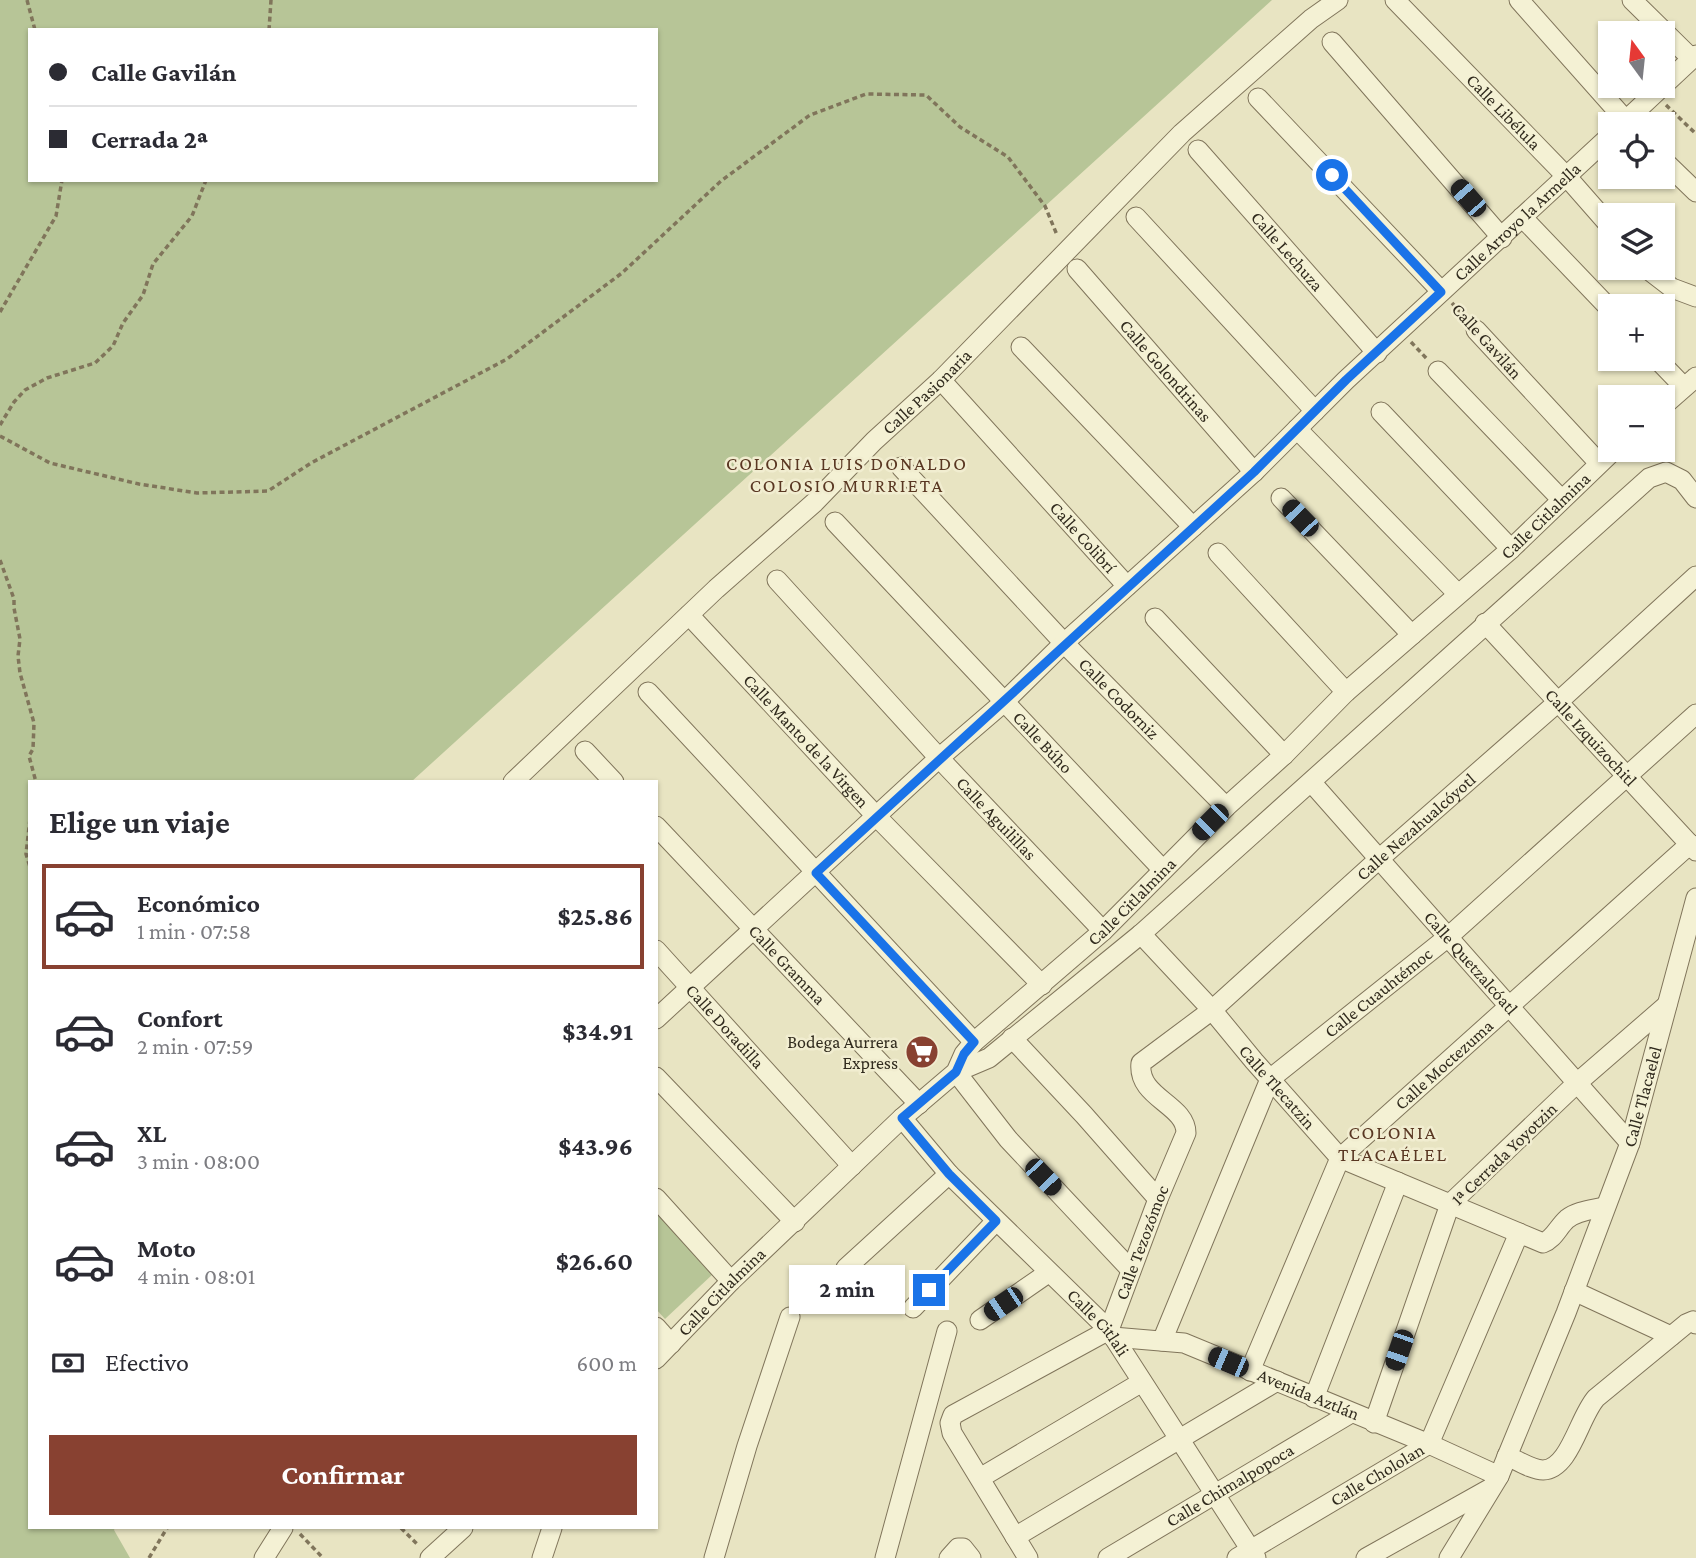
<!DOCTYPE html>
<html lang="es">
<meta charset="utf-8">
<style>
body{margin:0;font-family:"Crimson Pro",serif;background:#f7f7f7;color:#2b2b33;height:100vh;display:flex;flex-direction:column;font-size:26px;white-space:nowrap}
*{box-sizing:border-box;margin:0}
p{font-size:23px;color:#7c7c81}
.icon{flex:none;width:38px;height:38px;fill:none;stroke:currentColor;stroke-width:2;stroke-linecap:round;stroke-linejoin:round}
.map{position:relative;flex:1;overflow:hidden}
.drawer{position:absolute;left:28px;top:780px;width:630px;height:749px;display:flex;flex-direction:column;background:#fff;border-radius:0px;box-shadow:0 2px 5px #0004}
.drawer>*{flex:none}
.banner{position:absolute;left:28px;top:28px;width:630px;height:154px;border-radius:0px;box-shadow:0 2px 5px #0004;display:grid;align-content:center;height:154px;padding:0 21px;background:#fff}
.needle{width:46px;rotate:345deg}
.fabs{position:absolute;left:1598px;top:21px;display:grid;gap:14px}
.fabs a{display:grid;place-items:center;width:77px;height:77px;border-radius:0px;background:#fff;box-shadow:0 2px 5px #0004;font-size:35px}
.end{position:absolute;width:32px;height:32px;margin:-16px;border:9px solid #1a73e8;background:#fff;box-shadow:0 0 0 4px #fff}
.from{border-radius:50%}
.bubble{position:absolute;height:49px;border-radius:0px;background:#fff;box-shadow:0 2px 5px #0004;font-size:23px;font-weight:700;line-height:49px;text-align:center}
.car{position:absolute;width:21px;height:42px;margin:-21px -10px;border-radius:9px;box-shadow:0 0 5px 2px #0007;background:linear-gradient(#222 24%,#8ab4d8 0 40%,#222 0 76%,#8ab4d8 0 86%,#222 0)}
.banner b{display:flex;align-items:center;gap:24px;height:66px;font-size:26px}
.banner b+b{border-top:2px solid #e1e1e2}
.banner i{width:18px;height:18px;background:#2b2b33}
ul{padding:0;list-style:none}
li{display:flex;align-items:center;gap:21px;height:105px;margin:0 14px 10px;padding:0 7px;border:4px solid transparent;border-radius:0px}
li div{flex:1}
li b{display:block;font-size:26px}
li em{font-style:normal;font-weight:700}
li.on{border-color:#884131}
li>.icon{width:63px;height:63px;stroke-width:1.5}
h2{padding:0 21px;font-size:32px;line-height:84px}
.pay{display:flex;align-items:center;gap:18px;height:77px;padding:0 21px;font-size:26px}
.pay p{margin-inline-start:auto}
.button{display:flex;gap:14px;margin-top:auto;padding:14px 21px}
.button a{flex:1;height:80px;border-radius:0px;background:#884131;color:#fff;font-size:28px;font-weight:700;line-height:80px;text-align:center}
.map>svg:first-child{display:block}
</style>
<div class="map">
<svg width="1696" height="1558" viewBox="0 0 1696 1558">
<rect width="100%" height="100%" fill="#e8e4c2"/>
<g fill="#b7c597" fill-rule="evenodd">
<path d="M0 0H1272L411 782H30V1528H115L114 1530 130 1558H0ZM30 30H656V180H30Z"/>
<polygon points="656,1212 714,1273 665,1319 656,1309"/>
</g>
<g fill="none" stroke-linecap="round" stroke-linejoin="round">
<defs>
<g id="minor">
<path id="s1" d="M1395 0 1567 177 1610 226"/>
<polyline points="1519,0 1629,124"/>
<polyline points="1632,0 1692,59"/>
<polyline points="1332,42 1502,238"/>
<polyline points="1258,98 1441,291"/>
<polyline points="1622,124 1696,55"/>
<path id="s2" d="M1198 150 1377 353"/>
<polyline points="1662,159 1696,192"/>
<polyline points="1136,217 1315,411"/>
<polyline points="1522,217 1610,309"/>
<polyline points="1646,268 1672,288 1696,297"/>
<path id="s3" d="M1077 269 1254 472"/>
<polyline points="1476,330 1599,463"/>
<polyline points="1021,347 1193,527"/>
<polyline points="1657,359 1684,387"/>
<polyline points="1438,371 1561,499"/>
<path id="s4" d="M941 380 1127 586"/>
<polyline points="1662,407 1696,377"/>
<polyline points="1381,412 1511,549"/>
<polyline points="1297,429 1458,594"/>
<path id="s5" d="M901 467 1064 643 1226 807"/>
<polyline points="1281,498 1412,635"/>
<path id="s6" d="M835 522 1163 870"/>
<polyline points="1218,553 1346,692"/>
<path id="s7" d="M777 580 939 758 1103 931"/>
<path id="s8" d="M689 615 877 817 1042 985"/>
<polyline points="1155,618 1284,755"/>
<path id="s9" d="M1485 623 1696 851"/>
<polyline points="648,692 974,1042"/>
<polyline points="585,751 614,782"/>
<path id="s10" d="M513 782 716 589 815 502 874 441 941 380 1182 133 1311 19 1338 0"/>
<path id="s11" d="M1312 783 1630 1143"/>
<path id="s12" d="M656 826 919 1104"/>
<path id="s13" d="M1141 934 1212 1010 1254 1061 1340 1158 1543 1243C1554 1239 1558 1227 1567 1219 1577 1211 1591 1210 1604 1207"/>
<path id="s14" d="M656 950 852 1166"/>
<path id="s15" d="M656 1019 939 758 1003 703 1064 643 1254 472 1346 380 1610 136"/>
<polyline points="1012,1038 1084,1115 1158,1199"/>
<polyline points="656,1077 795,1222"/>
<path id="s16" d="M902 1118 949 1174 1109 1330 1256 1558"/>
<polyline points="656,1198 731,1281"/>
<polyline points="846,1268 949,1174"/>
<polyline points="1131,1270 1008,1139 956,1072 989,1058 1141,934 1649,478 1666,472 1682,480 1696,498"/>
<polyline points="1574,1291 1671,1336"/>
<polyline points="913,1308 996,1221"/>
<polyline points="980,1320 1048,1273"/>
<polyline points="656,1327 671,1344"/>
<path id="s17" d="M1113 1337 1184 1343 1429 1444 1499 1476"/>
<path id="s18" d="M1162 1341 1270 1079 1448 937 1696 714"/>
<path id="s19" d="M656 1359 731 1281 902 1118 956 1072 964 1054 974 1042 1103 931 1226 807 1284 755 1346 692 1511 549 1614 450"/>
<path id="s20" d="M1250 1371 1340 1158 1690 844"/>
<polyline points="1314,1398 1398,1182"/>
<polyline points="1374,1423 1450,1204 1577,1083 1667,1005"/>
<path d="M1507 1456C1517 1460 1532 1470 1543 1470 1570 1469 1579 1417 1596 1398L1686 1324 1693 1321 1696 1324"/>
<polyline points="980,1478 1142,1382"/>
<polyline points="1015,1537 1277,1381"/>
<polyline points="264,1558 283,1528"/>
<polyline points="430,1558 463,1528"/>
<polyline points="542,1558 552,1528"/>
<polyline points="714,1558 747,1446 790,1317"/>
<polyline points="885,1558 947,1331"/>
<polyline points="949,1558 958,1548 963,1548 971,1558"/>
<path id="s21" d="M1028 1558 952 1433 950 1423 953 1415 1109 1330 1158 1199 1186 1133C1186 1104 1137 1098 1141 1063L1212 1010 1379 859 1558 702 1696 576"/>
<path id="s22" d="M1108 1558 1351 1413"/>
<path id="s23" d="M1237 1558 1429 1444 1519 1233"/>
<polyline points="1366,1558 1491,1488"/>
<path id="s24" d="M1449 1558 1499 1476 1566 1313 1630 1143 1696 898"/>
</g>
</defs>
<use href="#minor" stroke="#80755b" stroke-width="21"/>
<g stroke="#80755b" stroke-width="3.5" stroke-dasharray="5 3.5" stroke-linecap="butt">
<polyline points="27,0 35,30"/>
<polyline points="269,30 271,0"/>
<polyline points="1666,105 1696,134"/>
<polyline points="1452,303 1466,319"/>
<polyline points="0,312 56,216 62,180"/>
<polyline points="1411,342 1428,360"/>
<polyline points="0,425 14,402 25,390 47,378 95,363 113,346 123,323 143,295 153,264 192,216 206,180"/>
<polyline points="0,436 50,463 139,484 197,493 268,491 311,463 507,359 622,273 721,181 810,115 866,94 926,95 960,127 1008,157 1045,206 1057,235"/>
<polyline points="0,560 14,599 14,608 20,639 18,656 20,673 34,723 33,749 29,756 36,782"/>
<polyline points="30,819 26,854 30,867"/>
<polyline points="30,893 30,897"/>
<polyline points="401,1528 419,1546"/>
<polyline points="300,1534 323,1558"/>
<polyline points="149,1558 167,1528"/>
</g>
<use href="#minor" stroke="#f4f1d4" stroke-width="19"/>
</g>
<g fill="none" stroke-linecap="round" stroke-linejoin="round">
<polyline stroke="#1a73e8" stroke-width="9" points="929,1290 996,1221 949,1174 902,1118 956,1072 964,1054 974,1042 816,873 1254,472 1346,380 1441,292 1332,175"/>
</g>
<defs>
<symbol id="supermarket-disc" viewBox="-11 -11 22 22"><circle r="9.5" fill="#884131" stroke="#f1edd0"/><path d="M-6-5.5h2.5l.6 2H6L4.5 2H-2.5L-4.4-4H-6ZM-1.5 3.2a1.3 1.3 0 1 0 .1 0ZM3 3.2a1.3 1.3 0 1 0 .1 0Z" fill="#fff"/></symbol>
</defs>
<g fill-rule="evenodd">
<use href="#supermarket-disc" x="903" y="1033" width="38" height="38"/>
</g>
<g text-anchor="middle" dominant-baseline="central" stroke-width="5" stroke-linejoin="round" paint-order="stroke">
<g font-size="18" fill="#312b1e" stroke="#f1edd0">
<text stroke="none"><textPath href="#s1" startOffset="156">Calle Libélula</textPath></text>
<text stroke="none"><textPath href="#s15" startOffset="1174">Calle Arroyo la Armella</textPath></text>
<text stroke="none"><textPath href="#s2" startOffset="135">Calle Lechuza</textPath></text>
<text transform="translate(1487 341) rotate(48)">Calle Gavilán</text>
<text stroke="none"><textPath href="#s3" startOffset="135">Calle Golondrinas</textPath></text>
<text stroke="none"><textPath href="#s10" startOffset="569">Calle Pasionaria</textPath></text>
<text stroke="none"><textPath href="#s19" startOffset="1228">Calle Citlalmina</textPath></text>
<text stroke="none"><textPath href="#s4" startOffset="212">Calle Colibrí</textPath></text>
<text stroke="none"><textPath href="#s5" startOffset="318">Calle Codorniz</textPath></text>
<text stroke="none"><textPath href="#s9" startOffset="156">Calle Izquizochitl</textPath></text>
<text stroke="none"><textPath href="#s8" startOffset="172">Calle Manto de la Virgen</textPath></text>
<text stroke="none"><textPath href="#s6" startOffset="303">Calle Búho</textPath></text>
<text stroke="none"><textPath href="#s7" startOffset="324">Calle Aguilillas</textPath></text>
<text stroke="none"><textPath href="#s21" startOffset="1004">Calle Nezahualcóyotl</textPath></text>
<text stroke="none"><textPath href="#s19" startOffset="662">Calle Citlalmina</textPath></text>
<text stroke="none"><textPath href="#s11" startOffset="240">Calle Quetzalcóatl</textPath></text>
<text stroke="none"><textPath href="#s12" startOffset="191">Calle Gramma</textPath></text>
<text stroke="none"><textPath href="#s18" startOffset="422">Calle Cuauhtémoc</textPath></text>
<text stroke="none"><textPath href="#s14" startOffset="103">Calle Doradilla</textPath></text>
<text stroke="none"><textPath href="#s20" startOffset="371">Calle Moctezuma</textPath></text>
<text stroke="none"><textPath href="#s13" startOffset="205">Calle Tlecatzin</textPath></text>
<text stroke="none"><textPath href="#s24" startOffset="502">Calle Tlacaelel</textPath></text>
<text transform="translate(1504 1154) rotate(-44)">1ª Cerrada Yoyotzin</text>
<text stroke="none"><textPath href="#s21" startOffset="436">Calle Tezozómoc</textPath></text>
<text stroke="none"><textPath href="#s19" startOffset="94">Calle Citlalmina</textPath></text>
<text stroke="none"><textPath href="#s16" startOffset="284">Calle Citlali</textPath></text>
<text stroke="none"><textPath href="#s17" startOffset="206">Avenida Aztlán</textPath></text>
<text stroke="none"><textPath href="#s23" startOffset="163">Calle Chololan</textPath></text>
<text stroke="none"><textPath href="#s22" startOffset="142">Calle Chimalpopoca</textPath></text>
</g>
<g font-size="18" fill="#312b1e" stroke="#f1edd0" text-anchor="end">
<text x="898" y="1042">Bodega Aurrera<tspan x="898" dy="21">Express</tspan></text>
</g>
<g font-size="19" letter-spacing="2" fill="#593722" stroke="#f1edd0">
<text x="847" y="463">COLONIA LUIS DONALDO<tspan x="847" dy="22">COLOSIO MURRIETA</tspan></text>
<text x="1393" y="1132">COLONIA<tspan x="1393" dy="22">TLACAÉLEL</tspan></text>
</g>
</g>
</svg>
<div class="fabs">
<a><svg class="needle" viewBox="-14 -14 28 28"><path d="M0-13l5 13h-10z" fill="#e53935"/><path d="M0 13l5-13h-10z" fill="#7c7c81"/></svg></a>
<a><svg class="icon" aria-label="locate" viewBox="0 0 24 24"><circle cx="12" cy="12" r="6"/><path d="M12 2v4M12 18v4M2 12h4M18 12h4"/></svg></a>
<a><svg class="icon" aria-label="layers" viewBox="0 0 24 24"><path d="M12 4l9 5-9 5-9-5zM3 14l9 5 9-5"/></svg></a>
<a>+</a>
<a>−</a>
</div>
<i class="end from" style="left:1332px;top:175px"></i>
<i class="end" style="left:929px;top:1290px"></i>
<div class="bubble" style="left:789px;top:1265px;width:116px">2 min</div>
<i class="car" style="left:1468px;top:198px;rotate:319deg"></i>
<i class="car" style="left:1300px;top:518px;rotate:316deg"></i>
<i class="car" style="left:1210px;top:822px;rotate:225deg"></i>
<i class="car" style="left:1043px;top:1177px;rotate:136deg"></i>
<i class="car" style="left:1003px;top:1304px;rotate:236deg"></i>
<i class="car" style="left:1399px;top:1350px;rotate:199deg"></i>
<i class="car" style="left:1228px;top:1362px;rotate:293deg"></i>
<div class="banner">
<b><i class="from"></i>Calle Gavilán</b>
<b><i></i>Cerrada 2ª</b>
</div>
<section class="drawer">
<h2>Elige un viaje</h2>
<ul>
<li class="on"><svg class="icon" aria-label="car" viewBox="0 0 24 24"><path d="M5 17H2v-5l4-1 3-4h7l3 4 3 1v5h-3M9 17h6M6 11h13"/><circle cx="7" cy="17" r="2"/><circle cx="17" cy="17" r="2"/></svg><div><b>Económico</b><p>1 min · 07:58</p></div><em>$25.86</em></li>
<li><svg class="icon" aria-label="car" viewBox="0 0 24 24"><path d="M5 17H2v-5l4-1 3-4h7l3 4 3 1v5h-3M9 17h6M6 11h13"/><circle cx="7" cy="17" r="2"/><circle cx="17" cy="17" r="2"/></svg><div><b>Confort</b><p>2 min · 07:59</p></div><em>$34.91</em></li>
<li><svg class="icon" aria-label="car" viewBox="0 0 24 24"><path d="M5 17H2v-5l4-1 3-4h7l3 4 3 1v5h-3M9 17h6M6 11h13"/><circle cx="7" cy="17" r="2"/><circle cx="17" cy="17" r="2"/></svg><div><b>XL</b><p>3 min · 08:00</p></div><em>$43.96</em></li>
<li><svg class="icon" aria-label="car" viewBox="0 0 24 24"><path d="M5 17H2v-5l4-1 3-4h7l3 4 3 1v5h-3M9 17h6M6 11h13"/><circle cx="7" cy="17" r="2"/><circle cx="17" cy="17" r="2"/></svg><div><b>Moto</b><p>4 min · 08:01</p></div><em>$26.60</em></li>
</ul>
<div class="pay"><svg class="icon" aria-label="cash" viewBox="0 0 24 24"><path d="M3 7h18v10H3z"/><circle cx="12" cy="12" r="2"/></svg>Efectivo<p>600 m</p></div>
<div class="button"><a>Confirmar</a></div>
</section>
</div>
